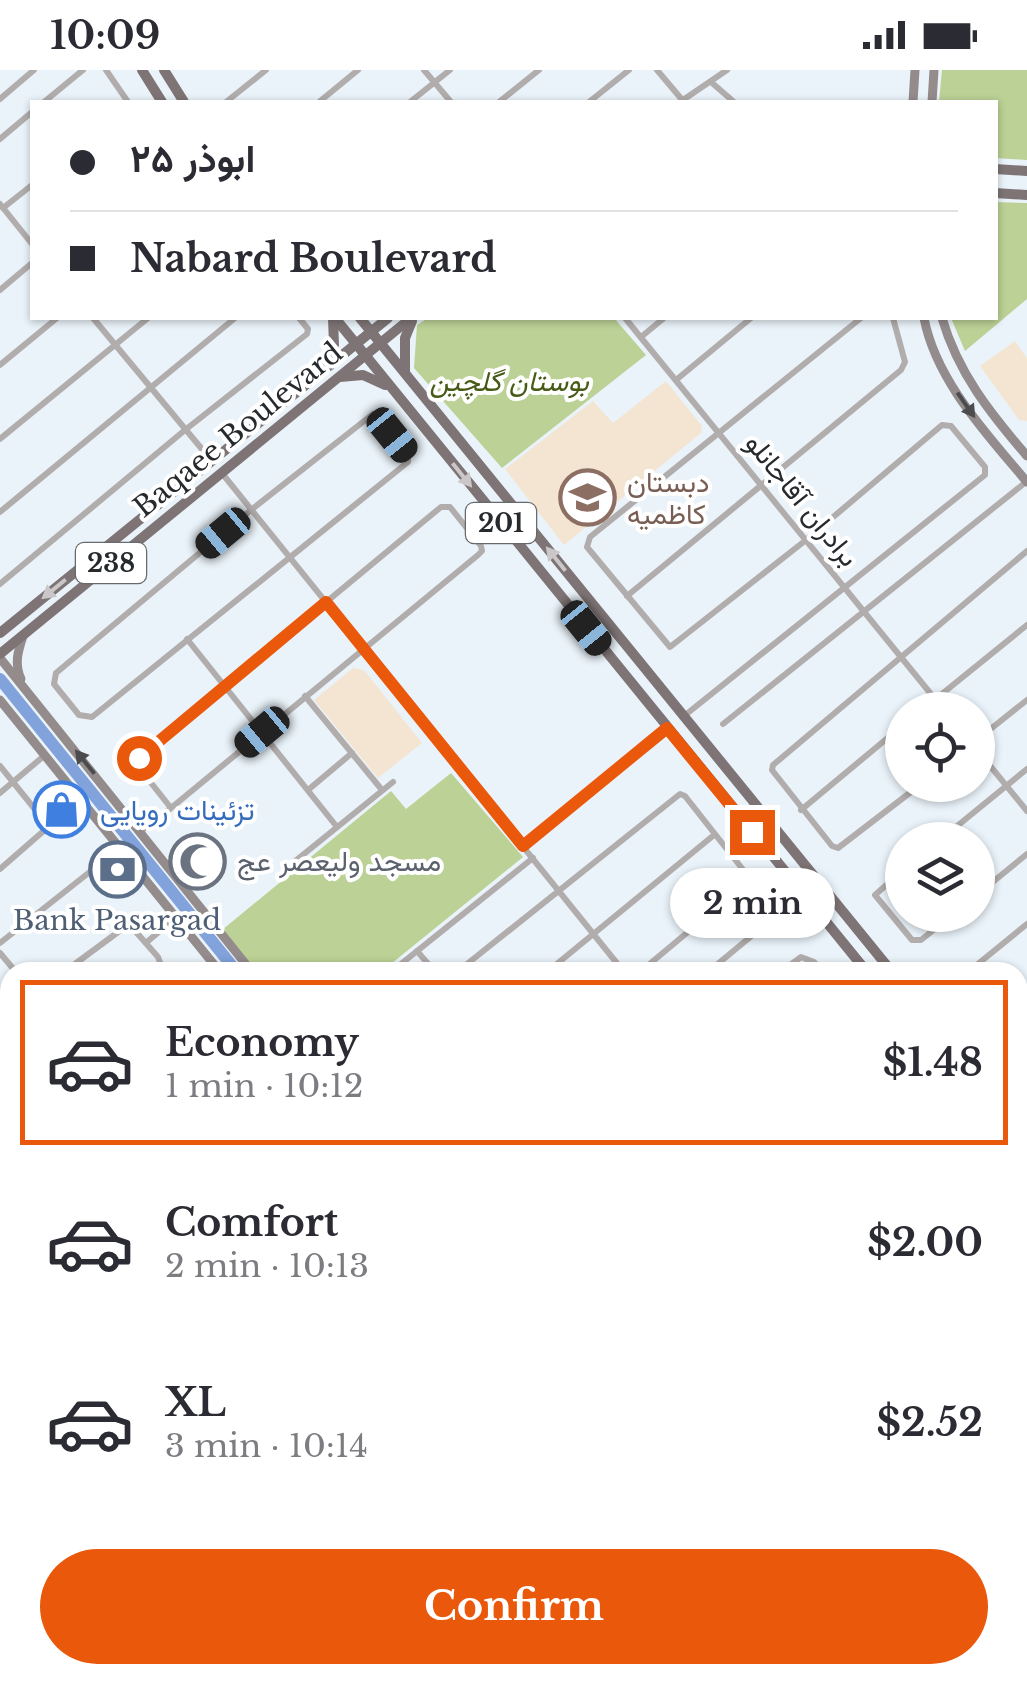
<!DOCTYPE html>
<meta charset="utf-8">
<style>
body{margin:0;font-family:"Libre Baskerville",Vazirmatn,serif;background:#f7f7f7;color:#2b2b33;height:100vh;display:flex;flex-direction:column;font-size:38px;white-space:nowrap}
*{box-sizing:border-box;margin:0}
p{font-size:32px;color:#7c7c81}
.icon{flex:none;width:55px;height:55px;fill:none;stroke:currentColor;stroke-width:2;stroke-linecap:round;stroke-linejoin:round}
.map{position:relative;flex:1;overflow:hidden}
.drawer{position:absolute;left:0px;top:892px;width:1028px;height:722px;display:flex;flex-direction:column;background:#fff;border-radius:30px 30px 0 0;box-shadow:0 2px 8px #0004}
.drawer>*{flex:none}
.top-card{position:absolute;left:30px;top:30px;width:968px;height:220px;border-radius:0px;box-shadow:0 2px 8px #0004;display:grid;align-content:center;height:220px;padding:0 40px;background:#fff}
.buttons{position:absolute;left:885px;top:622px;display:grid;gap:20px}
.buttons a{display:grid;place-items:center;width:110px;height:110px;border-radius:50%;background:#fff;box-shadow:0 2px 8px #0004;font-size:50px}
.end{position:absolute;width:45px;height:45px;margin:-22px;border:12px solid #ea580c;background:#fff;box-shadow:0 0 0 5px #fff}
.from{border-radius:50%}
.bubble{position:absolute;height:70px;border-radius:35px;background:#fff;box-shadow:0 2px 8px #0004;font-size:32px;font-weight:700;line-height:70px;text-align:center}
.car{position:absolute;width:30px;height:60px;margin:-30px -15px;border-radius:12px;box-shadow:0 0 8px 2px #0007;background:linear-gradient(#222 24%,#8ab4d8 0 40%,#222 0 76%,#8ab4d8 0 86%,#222 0)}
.top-card b{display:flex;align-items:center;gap:35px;height:95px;font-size:38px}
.top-card b+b{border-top:2px solid #e1e1e2}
.top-card i{width:25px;height:25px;background:#2b2b33}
ul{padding:18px 0 0;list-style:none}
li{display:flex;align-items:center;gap:30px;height:165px;margin:0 20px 15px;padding:0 20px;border:5px solid transparent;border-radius:0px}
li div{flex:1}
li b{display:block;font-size:38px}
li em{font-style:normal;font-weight:700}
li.active{border-color:#ea580c}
li>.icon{width:90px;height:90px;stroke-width:1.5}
.action{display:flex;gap:20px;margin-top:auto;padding:20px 40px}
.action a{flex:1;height:115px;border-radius:60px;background:#ea580c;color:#fff;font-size:40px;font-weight:700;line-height:115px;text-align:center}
.status{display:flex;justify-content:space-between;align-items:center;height:70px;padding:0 50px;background:#fff;direction:ltr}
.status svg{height:28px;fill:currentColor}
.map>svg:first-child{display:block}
</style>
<div class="status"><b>10:09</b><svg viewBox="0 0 49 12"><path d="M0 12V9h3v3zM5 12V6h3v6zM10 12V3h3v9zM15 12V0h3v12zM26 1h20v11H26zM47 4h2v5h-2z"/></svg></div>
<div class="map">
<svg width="1027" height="1614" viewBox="0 0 1027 1614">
<rect width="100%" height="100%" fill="#eaf3fa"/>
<g fill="#f4e5d2">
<polygon points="1015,271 1027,288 1027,351 1019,350 980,296"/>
<polygon points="666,311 702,356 701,363 564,475 505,399 593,331 613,353"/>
<polygon points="353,598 364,600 422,673 378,708 314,630"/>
</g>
<g fill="#bbd195">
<polygon points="942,0 1027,0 1027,90 995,88 995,32 939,32"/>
<polygon points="995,132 1027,133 1027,229 965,281 951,248 995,248"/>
<polygon points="428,248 614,248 646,285 502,398 414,298 417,255"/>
<polygon points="451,703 523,787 381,902 258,902 222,860 391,721 406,739"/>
</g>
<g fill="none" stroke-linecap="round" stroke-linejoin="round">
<g stroke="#81a2da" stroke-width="12">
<polyline points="0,609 237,902"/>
<polyline points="808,1605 816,1614"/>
</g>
<g stroke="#b2adad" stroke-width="6">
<polyline points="106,0 128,32"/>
<polyline points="424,0 451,32"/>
<polyline points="657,0 684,32"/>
<polyline points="711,12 734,32"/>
<polyline points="0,29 34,0"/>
<polyline points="44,32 83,0"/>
<polyline points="226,32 266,0"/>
<polyline points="319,32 358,0"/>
<polyline points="410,32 450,0"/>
<polyline points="499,32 539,0"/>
<polyline points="589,32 629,0"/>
<polyline points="680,32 727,0"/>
<polyline points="0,69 32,42"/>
<polyline points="0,134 32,174"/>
<polyline points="3,138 32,115"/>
<polyline points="0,220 32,193"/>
<polyline points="93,248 211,390"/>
<polyline points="625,248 944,640"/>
<polyline points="641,267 664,248"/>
<polyline points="0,295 57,248"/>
<polyline points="676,310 751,248"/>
<polygon points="373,344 408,385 408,392 92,647 79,645 54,614 56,603 251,440"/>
<polyline points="0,369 148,248"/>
<polyline points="221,402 624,902"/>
<polyline points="0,442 235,248"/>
<polyline points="0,514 185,360 307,264 308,259 299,248"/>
<polyline points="627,526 901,300 905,292 893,248"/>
<polyline points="187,569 337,757"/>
<polyline points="305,626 382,720"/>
<polyline points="922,640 1027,555"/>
<polyline points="684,646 985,405 985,397 951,356 942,355 806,470 670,577 587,477 590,467 861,248"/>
<polyline points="723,654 1026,412"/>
<polyline points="978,669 1027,630"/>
<polyline points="978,681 1027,741"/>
<polyline points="0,696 46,753 47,758 0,799"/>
<polyline points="920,715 838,778 832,776 772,700 773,695 1027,481"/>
<polyline points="308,720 352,683"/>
<polyline points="0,723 45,685"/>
<polyline points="801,740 902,656"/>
<polyline points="141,761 171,738 478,485 482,481 481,476 450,437 441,437 139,687 137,693 140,699 171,738"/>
<polyline points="940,770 1027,699"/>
<polyline points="523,776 667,657"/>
<polyline points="294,792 393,712"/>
<polyline points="902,801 875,825 912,870 921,870 952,845"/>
<polyline points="978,824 1027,784"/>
<polyline points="147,872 175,848"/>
<polyline points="0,873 120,778"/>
<polyline points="417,881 435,902"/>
<polyline points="0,883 16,902"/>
<polyline points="64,902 129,854 158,887 161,895 157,902"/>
<polyline points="391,902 533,788"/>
<polyline points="457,902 680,724 685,726 748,806 749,811 640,902"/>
<polyline points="547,902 714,765"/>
<polyline points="708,902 802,824"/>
<polyline points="781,902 801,887 814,892 823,902"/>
<polyline points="968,902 1027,854"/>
<polyline points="1018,939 1027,931"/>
<polyline points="0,954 10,946"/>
<polyline points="0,1023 10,1018"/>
<polyline points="1018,1140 1027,1152"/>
<polyline points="0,1191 10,1206"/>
<polyline points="1018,1219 1027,1212"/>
<polyline points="0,1225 10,1219"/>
<polyline points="1018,1275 1027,1267"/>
<polyline points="0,1290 10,1284"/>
<polyline points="1018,1331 1027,1323"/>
<polyline points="0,1355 10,1349"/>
<polyline points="1018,1387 1027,1399"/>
<polyline points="0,1419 10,1413"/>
<polyline points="1018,1479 1027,1471"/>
<polyline points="0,1482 10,1476"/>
<polyline points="0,1547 10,1541"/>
<polyline points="1018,1553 1027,1545"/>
<polyline points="396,1605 399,1614"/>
<polyline points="417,1605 420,1614"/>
<polyline points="868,1605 868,1614"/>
<polyline points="0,1610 10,1603"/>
<polyline points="217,1614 231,1605"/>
<polyline points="441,1614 452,1605"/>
<polyline points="537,1614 548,1605"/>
<polyline points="692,1614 703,1605"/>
<polyline points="943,1614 954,1605"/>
</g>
<g stroke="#948c8c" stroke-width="9">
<polyline points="913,32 915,0"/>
<polyline points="932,32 934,0"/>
<path d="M924 248C936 311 987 364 1027 412"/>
<path d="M942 248C958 303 990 343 1027 386"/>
<polyline points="0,588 252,902"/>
<path d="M21 609C14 594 18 581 23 566"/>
<polyline points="0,630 220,902"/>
<polyline points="0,1075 10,1090"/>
<polyline points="792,1605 800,1614"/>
<polyline points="826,1605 833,1614"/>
<polyline points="102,1614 116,1605"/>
</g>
<g stroke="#7e7475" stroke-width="10">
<polyline points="142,0 162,32"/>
<polyline points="164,0 184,32"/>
<polyline points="995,99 1027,101"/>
<polyline points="995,123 1027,125"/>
<polyline points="335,248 867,902"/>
<polyline points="360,248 892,902"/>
<polyline points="326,295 334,275 333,248"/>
<polyline points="405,302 405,268 412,251"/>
<polyline points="340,307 363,305 385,315"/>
<polyline points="0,563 388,248"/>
<polyline points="0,584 411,248"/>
<polyline points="1018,993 1027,985"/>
<polyline points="1018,1019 1027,1012"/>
<polyline points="1027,1022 1023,1039 1027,1059"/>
<polyline points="1018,1086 1027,1098"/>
</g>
<g stroke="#746a6b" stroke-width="11">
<polyline points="0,1111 10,1126"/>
<polyline points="0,1153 10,1169"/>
<polyline points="295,1605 301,1614"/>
<polyline points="378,1605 381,1614"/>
</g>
</g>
<defs><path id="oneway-solid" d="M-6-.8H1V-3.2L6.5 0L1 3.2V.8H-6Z" transform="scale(2.5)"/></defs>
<g fill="#4c4c4e">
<use href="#oneway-solid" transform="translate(966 335) rotate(55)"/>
<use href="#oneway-solid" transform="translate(85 692) rotate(-129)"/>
</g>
<g fill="#cbc7c8">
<use href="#oneway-solid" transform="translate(462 405) rotate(51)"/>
<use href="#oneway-solid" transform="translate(556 489) rotate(-129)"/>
<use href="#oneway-solid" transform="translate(54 519) rotate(141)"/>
</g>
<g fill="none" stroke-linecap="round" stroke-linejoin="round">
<polyline stroke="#ea580c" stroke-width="12" points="139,688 326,532 523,776 667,658 752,762"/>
</g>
<defs>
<symbol id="school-ring" viewBox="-11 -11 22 22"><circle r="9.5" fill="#fff" stroke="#8d6e63" stroke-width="1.5"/><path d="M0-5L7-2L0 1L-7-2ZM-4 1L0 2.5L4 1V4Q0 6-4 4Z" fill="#8d6e63"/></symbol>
<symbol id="shop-ring" viewBox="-11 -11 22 22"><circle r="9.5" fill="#fff" stroke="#3f7fe0" stroke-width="1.5"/><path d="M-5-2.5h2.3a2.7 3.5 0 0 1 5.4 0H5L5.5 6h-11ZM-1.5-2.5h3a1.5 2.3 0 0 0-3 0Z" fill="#3f7fe0"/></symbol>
<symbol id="mosque-ring" viewBox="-11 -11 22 22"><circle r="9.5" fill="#fff" stroke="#6b7280" stroke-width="1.5"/><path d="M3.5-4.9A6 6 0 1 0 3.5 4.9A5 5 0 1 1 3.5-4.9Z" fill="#6b7280"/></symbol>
<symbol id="bank-ring" viewBox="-11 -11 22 22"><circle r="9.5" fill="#fff" stroke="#5c6f8a" stroke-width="1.5"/><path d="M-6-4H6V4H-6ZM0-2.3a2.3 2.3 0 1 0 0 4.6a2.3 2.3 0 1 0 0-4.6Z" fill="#5c6f8a"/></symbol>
</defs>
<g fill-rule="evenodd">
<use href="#school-ring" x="556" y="396" width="63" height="63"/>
<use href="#shop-ring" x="30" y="708" width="63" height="63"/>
<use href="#mosque-ring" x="166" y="760" width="63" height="63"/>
<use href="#bank-ring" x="86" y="768" width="63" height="63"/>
</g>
<g text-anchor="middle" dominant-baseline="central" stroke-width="8" stroke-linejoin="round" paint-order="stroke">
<g fill="#fff" stroke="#676a6c" stroke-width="2.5">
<rect x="466" y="433" width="70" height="40" rx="8"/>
<rect x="76" y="473" width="70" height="40" rx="8"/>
</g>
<g font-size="25" font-weight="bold" fill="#262a2d">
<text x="501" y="453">201</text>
<text x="111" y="493">238</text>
</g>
<g font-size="28" font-style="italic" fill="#475b17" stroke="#fff">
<text x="509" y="311">بوستان گلچین</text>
</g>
<g font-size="28" fill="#262a2d" stroke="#fff">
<text transform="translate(238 360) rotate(-39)">Baqaee Boulevard</text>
<text transform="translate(802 430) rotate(51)">برادران آقاجانلو</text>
</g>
<g font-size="28" fill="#785e54" stroke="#fff" text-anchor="start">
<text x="627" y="412">دبستان<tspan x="627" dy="32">کاظمیه</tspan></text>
</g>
<g font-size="28" fill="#366cbe" stroke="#fff" text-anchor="start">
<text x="100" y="740">تزئینات رویایی</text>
</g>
<g font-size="28" fill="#5b616d" stroke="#fff" text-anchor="start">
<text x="237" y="791">مسجد ولیعصر عج</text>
</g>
<g font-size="28" fill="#4e5e75" stroke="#fff">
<text x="117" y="850">Bank Pasargad</text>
</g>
</g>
</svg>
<div class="buttons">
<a><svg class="icon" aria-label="locate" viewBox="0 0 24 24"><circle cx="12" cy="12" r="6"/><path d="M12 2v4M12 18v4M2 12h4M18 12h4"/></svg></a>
<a><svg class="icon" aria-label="layers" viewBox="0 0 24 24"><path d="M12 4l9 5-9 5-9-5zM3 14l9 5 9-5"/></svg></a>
</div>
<i class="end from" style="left:139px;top:688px"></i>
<i class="end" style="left:752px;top:762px"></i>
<div class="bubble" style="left:670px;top:798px;width:165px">2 min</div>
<i class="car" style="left:392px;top:365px;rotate:141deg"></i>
<i class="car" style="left:223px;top:463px;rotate:230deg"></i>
<i class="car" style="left:586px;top:558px;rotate:141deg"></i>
<i class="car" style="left:262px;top:662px;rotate:230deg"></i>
<div class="top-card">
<b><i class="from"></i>ابوذر ۲۵</b>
<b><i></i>Nabard Boulevard</b>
</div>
<section class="drawer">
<ul>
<li class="active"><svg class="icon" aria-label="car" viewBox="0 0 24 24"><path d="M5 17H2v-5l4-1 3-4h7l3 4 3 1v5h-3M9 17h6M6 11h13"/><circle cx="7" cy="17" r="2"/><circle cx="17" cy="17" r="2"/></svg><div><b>Economy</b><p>1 min · 10:12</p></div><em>$1.48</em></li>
<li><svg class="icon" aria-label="car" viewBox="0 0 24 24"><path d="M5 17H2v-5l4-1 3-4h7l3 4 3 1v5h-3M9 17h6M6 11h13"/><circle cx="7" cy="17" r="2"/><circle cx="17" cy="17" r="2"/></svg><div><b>Comfort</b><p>2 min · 10:13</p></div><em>$2.00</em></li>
<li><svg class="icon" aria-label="car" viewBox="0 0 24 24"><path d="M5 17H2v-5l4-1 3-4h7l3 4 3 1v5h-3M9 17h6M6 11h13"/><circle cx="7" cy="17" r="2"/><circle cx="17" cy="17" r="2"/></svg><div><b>XL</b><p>3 min · 10:14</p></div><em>$2.52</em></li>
</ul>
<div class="action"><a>Confirm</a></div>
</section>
</div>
